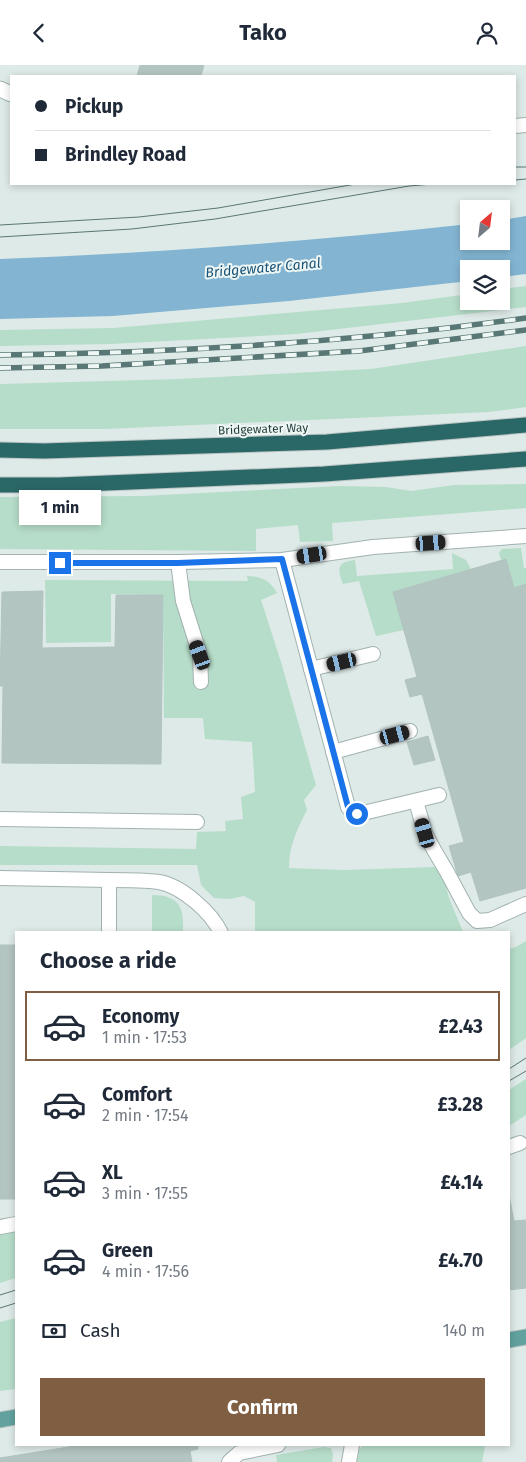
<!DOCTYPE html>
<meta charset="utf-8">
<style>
body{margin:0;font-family:"Fira Sans",sans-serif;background:#f6f6f7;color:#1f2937;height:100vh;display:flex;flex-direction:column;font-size:19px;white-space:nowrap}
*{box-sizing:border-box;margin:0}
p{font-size:16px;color:#747a83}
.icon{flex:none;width:28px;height:28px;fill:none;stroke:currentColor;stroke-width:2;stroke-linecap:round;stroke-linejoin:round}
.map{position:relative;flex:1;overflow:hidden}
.drawer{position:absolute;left:15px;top:866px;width:495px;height:515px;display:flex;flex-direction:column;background:#fff;border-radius:0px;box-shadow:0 2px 8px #0003}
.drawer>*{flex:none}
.hud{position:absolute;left:10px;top:10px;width:506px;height:110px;border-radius:0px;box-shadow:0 2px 8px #0003;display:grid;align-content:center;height:110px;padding:0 25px;background:#fff}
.needle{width:32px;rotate:28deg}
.controls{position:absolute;left:460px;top:135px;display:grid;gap:10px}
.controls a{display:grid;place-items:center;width:50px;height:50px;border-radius:0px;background:#fff;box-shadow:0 2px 8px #0003;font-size:25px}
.end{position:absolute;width:22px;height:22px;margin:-11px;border:6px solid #1a73e8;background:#fff;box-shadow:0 0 0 2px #fff}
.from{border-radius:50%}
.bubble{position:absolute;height:35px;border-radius:0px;background:#fff;box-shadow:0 2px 8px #0003;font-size:16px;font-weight:700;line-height:35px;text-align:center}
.car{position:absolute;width:15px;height:30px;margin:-15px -8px;border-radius:6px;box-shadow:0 0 4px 1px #0007;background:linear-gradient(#222 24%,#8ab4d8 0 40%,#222 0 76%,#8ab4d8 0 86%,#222 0)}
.hud b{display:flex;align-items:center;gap:18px;height:48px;font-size:19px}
.hud b+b{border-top:1px solid #e0e1e3}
.hud i{width:12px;height:12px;background:#1f2937}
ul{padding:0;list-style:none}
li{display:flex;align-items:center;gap:15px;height:70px;margin:0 10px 8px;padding:0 15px;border:2px solid transparent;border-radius:0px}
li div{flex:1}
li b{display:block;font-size:19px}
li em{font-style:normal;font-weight:700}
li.on{border-color:#805e42}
li>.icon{width:45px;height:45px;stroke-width:1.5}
h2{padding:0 25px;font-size:22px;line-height:60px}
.pay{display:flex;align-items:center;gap:12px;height:55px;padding:0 25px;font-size:19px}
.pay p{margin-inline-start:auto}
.cta{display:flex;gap:10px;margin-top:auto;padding:10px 25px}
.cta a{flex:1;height:58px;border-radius:0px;background:#805e42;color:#fff;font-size:20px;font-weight:700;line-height:58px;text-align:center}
header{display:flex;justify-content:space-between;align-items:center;height:65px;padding:0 25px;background:#fff;font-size:22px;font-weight:700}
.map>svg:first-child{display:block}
</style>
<header><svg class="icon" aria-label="back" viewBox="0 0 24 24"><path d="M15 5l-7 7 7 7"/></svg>Tako<svg class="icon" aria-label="person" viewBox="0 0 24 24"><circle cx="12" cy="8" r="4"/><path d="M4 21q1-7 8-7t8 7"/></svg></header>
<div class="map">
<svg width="526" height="1397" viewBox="0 0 526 1397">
<rect width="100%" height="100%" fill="#deeae8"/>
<g fill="#b6ddc9">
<polygon points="526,221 526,242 296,269 111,279 0,281 0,265 113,263 402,238 469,229 469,236 501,236 501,224"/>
<polygon points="526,281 526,342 489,347 106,364 0,364 0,319 179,314 371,304"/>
<polygon points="526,419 526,443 332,458 333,476 300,477 298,460 256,464 256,486 0,484 0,432 142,431 339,421 386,422 411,426 454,420"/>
<polygon points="521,483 524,503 526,503 526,519 514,523 506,494 501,495 499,488 502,484"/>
<path d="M452 488 466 495 471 504 393 527 404 565 376 571 359 516 343 519C337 503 337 497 355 495L357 511 453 504Z"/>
<path d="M247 511C261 511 270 515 277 528L261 535 281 597 316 720 304 735 307 745C297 764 289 781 289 803L345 805 434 802 442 806 449 833 463 867H255V837L244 831 230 834 214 833 201 820 197 800H0V781L196 784 197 767 226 766 225 756 243 754 241 732 255 727 252 677 205 674 203 653H164L163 530 111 529V577L46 578 45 515 248 516Z"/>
<path d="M152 830C180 830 184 843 183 867H152Z"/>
<polygon points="526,876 526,973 509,985 509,884 516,882"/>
<polygon points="526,1014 526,1050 509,1061 509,1025"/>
<polygon points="16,1164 16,1213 0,1218 0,1167"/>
<polygon points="16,1253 16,1324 0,1326 0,1257"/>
<polygon points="363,1380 485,1380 482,1397 355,1397 357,1387"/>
<polygon points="324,1382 331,1383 333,1389 332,1397 277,1397 276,1390"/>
</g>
<path fill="#83b5d2" d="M526 151V209L501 212V204H469V216L289 236 113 251 0 254V194C157 188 313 176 469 159V176H501V155Z"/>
<g fill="#b3c5c1" stroke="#b1c4c0">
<polygon points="140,0 204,0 201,11 137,11"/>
<polygon points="506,494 514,523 526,519 526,823 480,836 471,807 458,811 449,781 464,777 422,629 410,632 405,615 417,612 393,527"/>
<polygon points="43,526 42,583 115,582 116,530 163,530 161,699 2,698 3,621 0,621 2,527"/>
<polygon points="428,671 435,695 414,700 407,677"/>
<rect x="0" y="880" width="16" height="254"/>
<polygon points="509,1130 514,1156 526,1155 526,1223 509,1225"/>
<polygon points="81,1380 198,1380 198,1384 190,1386 192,1397 0,1397 0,1393"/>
</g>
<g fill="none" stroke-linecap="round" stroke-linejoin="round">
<defs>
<g id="lane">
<polyline points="515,61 526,60"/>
<path d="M282 495 348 742C352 748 356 749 363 748L439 730"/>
<polyline points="0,497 178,497 282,495 373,482 526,471"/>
<polyline points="178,497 183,536 200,590 201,617"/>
<polyline points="311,604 373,589"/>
<polyline points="333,687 410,666"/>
<polyline points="416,736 425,768 434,785 447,807 469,848 477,856 490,855 526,839"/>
<polyline points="0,754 197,757"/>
<polyline points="0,813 109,815 109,868"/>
<path d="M109 815C125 815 143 815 159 817 182 821 212 848 221 868"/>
<polyline points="509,1082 520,1078"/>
<polyline points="0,1162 16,1159"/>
<polyline points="229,1397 239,1388 278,1380"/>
<polyline points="349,1397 352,1380"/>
</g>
<polyline id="street" points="0,24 11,29"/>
<g id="primary">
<polyline points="509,1275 526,1272"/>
<polyline points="0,1355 16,1352"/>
</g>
<g id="highway">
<polyline points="0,385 44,386 327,377 526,360"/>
<polyline points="0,420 59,420 324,409 526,394"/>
</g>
</defs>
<use href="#lane" stroke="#a1b2b0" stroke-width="16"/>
<use href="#street" stroke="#a1b2b0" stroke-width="17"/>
<use href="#primary" stroke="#bcc4c4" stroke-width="17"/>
<use href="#highway" stroke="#bcc4c4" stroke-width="17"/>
<use href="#lane" stroke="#fff" stroke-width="14"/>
<use href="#street" stroke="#fff" stroke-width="15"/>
<use href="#primary" stroke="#61a29f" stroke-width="15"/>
<use href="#highway" stroke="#2a6767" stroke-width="15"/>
<g stroke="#597775" stroke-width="1">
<polyline points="515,102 526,102"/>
<polyline points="515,115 526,114"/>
<polyline points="0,160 139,152 218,143 356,119"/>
<polyline points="0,172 132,164 215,154 409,121 433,119"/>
<polyline points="509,1004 526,993"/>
<polyline points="509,1016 526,1006"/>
<polyline points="0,1230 16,1225"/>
<polyline points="0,1243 16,1238"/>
</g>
<defs>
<g id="rail">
<path d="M0 290C176 288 352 277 526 253"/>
<polyline points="0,303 102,301 359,286 526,265"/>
</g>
</defs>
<use href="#rail" stroke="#597775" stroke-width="5.5"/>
<use href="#rail" stroke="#eff7f5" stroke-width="4" stroke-dasharray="11" stroke-linecap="butt"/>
</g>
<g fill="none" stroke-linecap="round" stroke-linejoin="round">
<polyline stroke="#1a73e8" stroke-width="6" points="60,498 178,498 282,494 348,742 351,746 357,749"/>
</g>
<g text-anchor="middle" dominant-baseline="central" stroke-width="4" stroke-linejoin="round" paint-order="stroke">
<g font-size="12" fill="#1f3a39" stroke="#eff7f5">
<text transform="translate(263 364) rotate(-2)">Bridgewater Way</text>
</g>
<g font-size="14" font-style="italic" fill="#185378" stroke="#eff7f5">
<text transform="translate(263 203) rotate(-5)">Bridgewater Canal</text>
</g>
</g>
</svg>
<div class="controls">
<a><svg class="needle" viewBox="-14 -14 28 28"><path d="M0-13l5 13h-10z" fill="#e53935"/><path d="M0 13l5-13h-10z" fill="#747a83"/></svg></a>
<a><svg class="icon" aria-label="layers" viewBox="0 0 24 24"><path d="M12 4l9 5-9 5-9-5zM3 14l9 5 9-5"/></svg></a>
</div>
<i class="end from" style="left:357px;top:749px"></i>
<i class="end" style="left:60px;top:498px"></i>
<div class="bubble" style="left:19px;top:425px;width:82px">1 min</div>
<i class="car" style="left:431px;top:478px;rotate:86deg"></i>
<i class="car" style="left:312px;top:490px;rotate:261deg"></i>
<i class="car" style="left:200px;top:590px;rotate:340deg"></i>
<i class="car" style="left:342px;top:597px;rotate:257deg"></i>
<i class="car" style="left:395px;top:670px;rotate:75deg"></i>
<i class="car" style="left:425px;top:768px;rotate:344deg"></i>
<div class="hud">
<b><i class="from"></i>Pickup</b>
<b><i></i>Brindley Road</b>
</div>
<section class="drawer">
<h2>Choose a ride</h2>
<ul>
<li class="on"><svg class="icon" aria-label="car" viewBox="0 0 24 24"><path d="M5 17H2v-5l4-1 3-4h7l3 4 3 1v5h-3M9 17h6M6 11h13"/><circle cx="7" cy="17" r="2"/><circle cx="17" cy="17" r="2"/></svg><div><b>Economy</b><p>1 min · 17:53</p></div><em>£2.43</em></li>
<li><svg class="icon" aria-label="car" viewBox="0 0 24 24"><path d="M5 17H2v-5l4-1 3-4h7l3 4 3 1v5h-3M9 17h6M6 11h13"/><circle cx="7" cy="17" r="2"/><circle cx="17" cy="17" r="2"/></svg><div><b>Comfort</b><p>2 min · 17:54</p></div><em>£3.28</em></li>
<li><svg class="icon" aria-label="car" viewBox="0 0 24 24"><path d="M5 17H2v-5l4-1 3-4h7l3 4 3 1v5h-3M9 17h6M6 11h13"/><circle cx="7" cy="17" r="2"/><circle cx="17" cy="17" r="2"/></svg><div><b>XL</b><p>3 min · 17:55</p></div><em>£4.14</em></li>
<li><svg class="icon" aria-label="car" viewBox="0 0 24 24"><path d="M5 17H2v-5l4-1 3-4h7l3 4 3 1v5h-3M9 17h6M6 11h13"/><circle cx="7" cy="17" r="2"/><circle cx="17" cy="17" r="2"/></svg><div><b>Green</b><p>4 min · 17:56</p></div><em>£4.70</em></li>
</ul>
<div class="pay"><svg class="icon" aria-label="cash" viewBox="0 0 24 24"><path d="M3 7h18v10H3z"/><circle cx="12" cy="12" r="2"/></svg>Cash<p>140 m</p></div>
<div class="cta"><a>Confirm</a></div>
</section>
</div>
